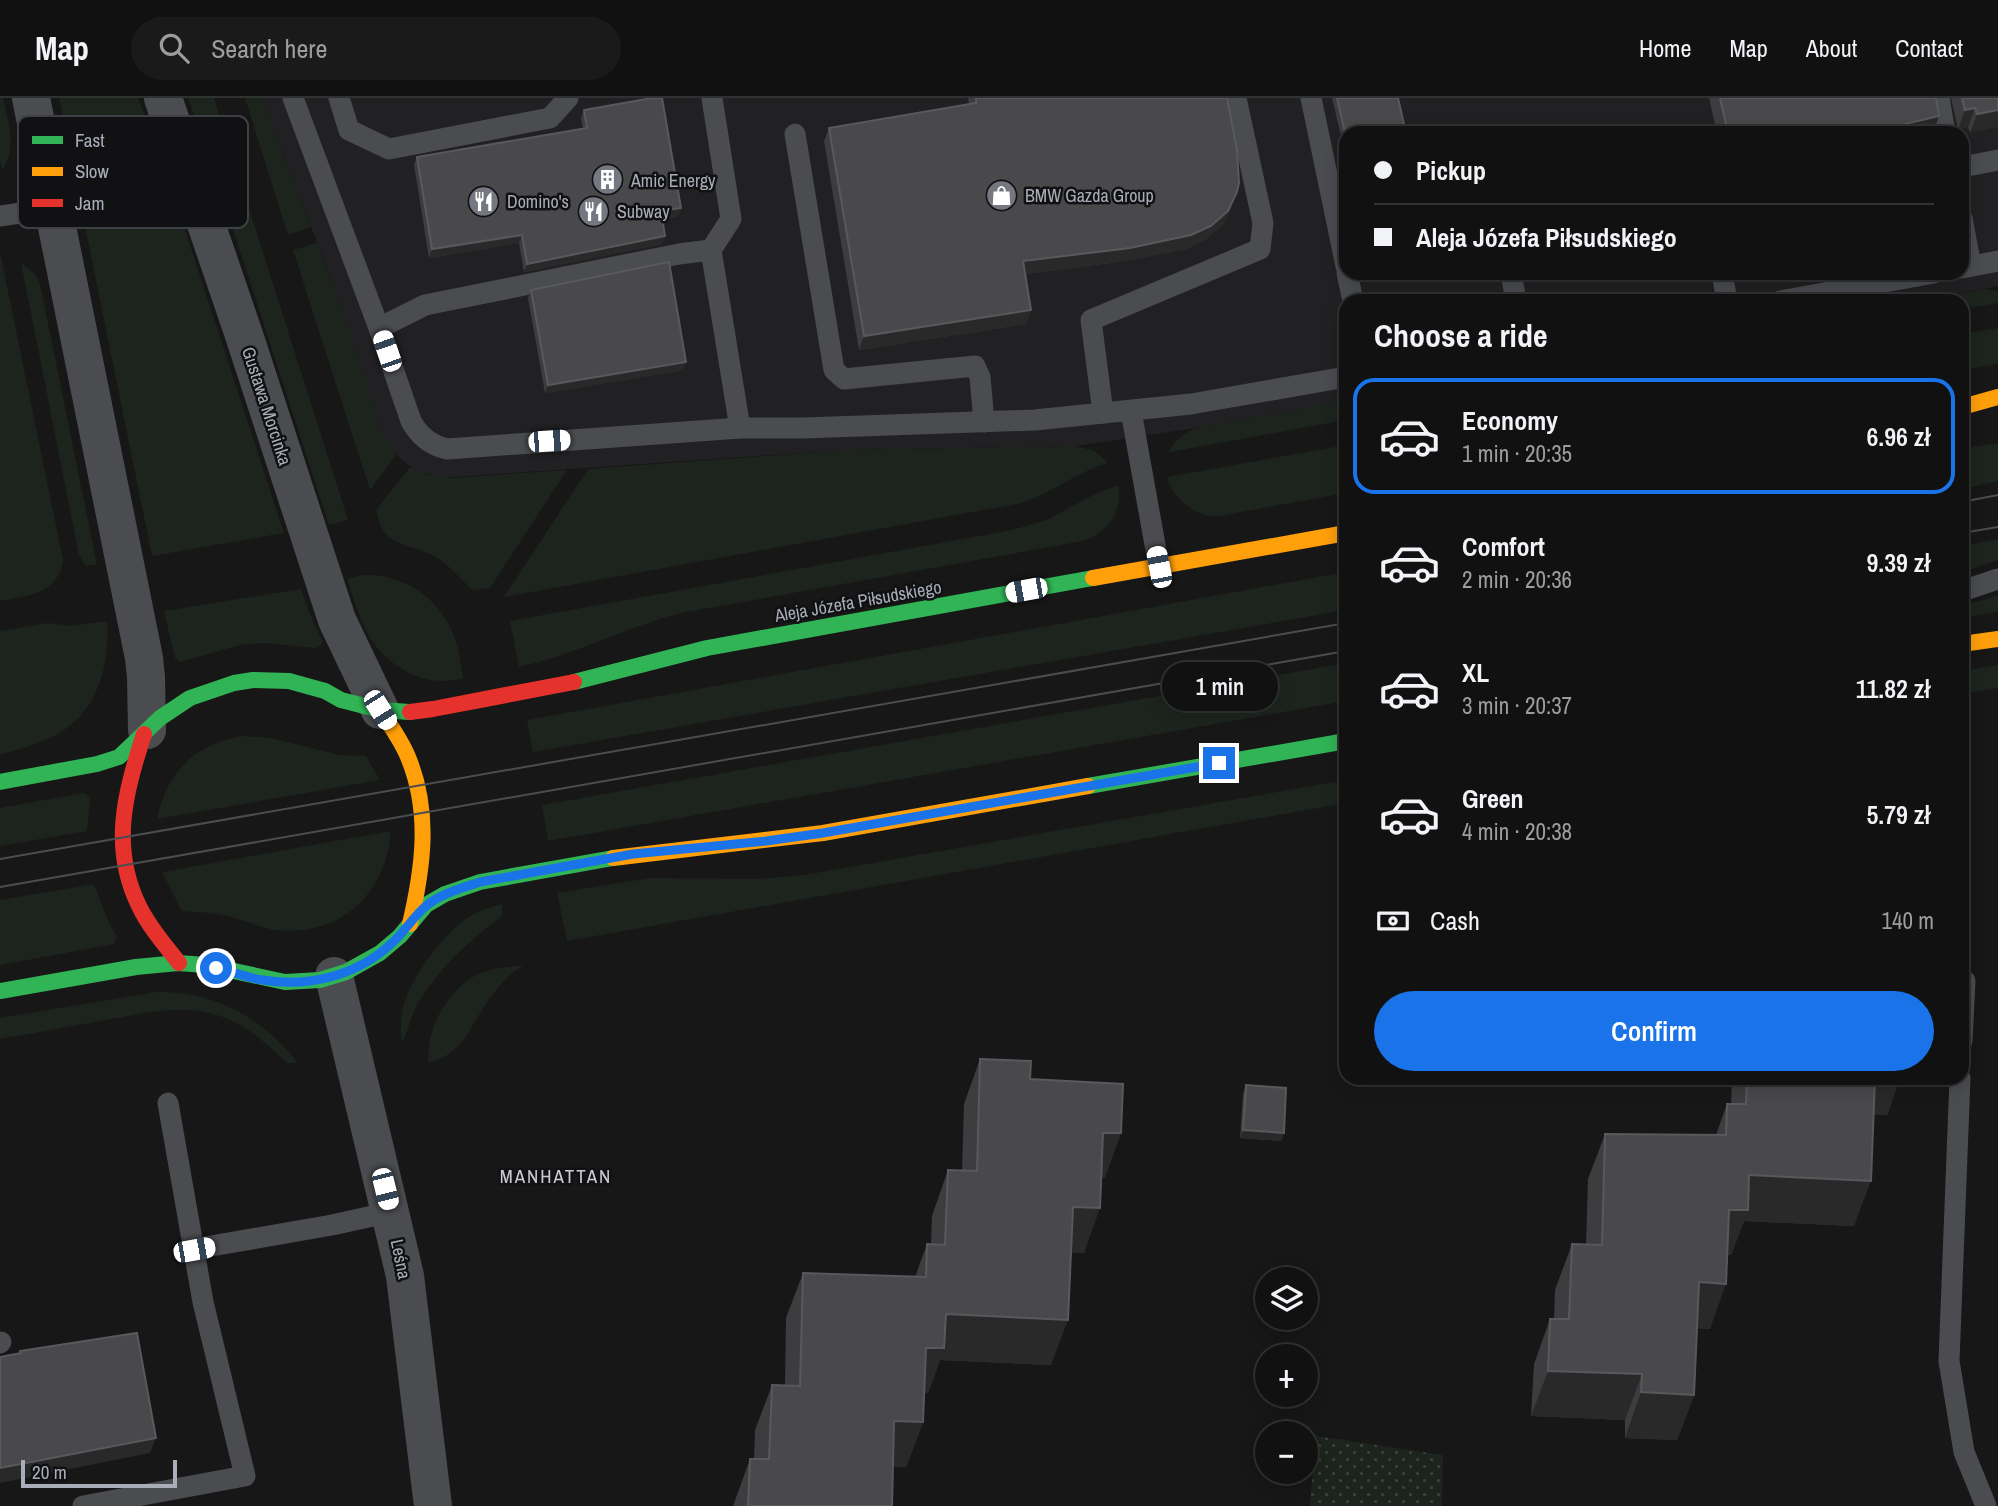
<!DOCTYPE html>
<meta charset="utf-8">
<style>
body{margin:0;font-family:"Archivo Narrow",sans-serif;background:#1a1a1a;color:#f1f3f6;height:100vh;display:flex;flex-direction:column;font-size:26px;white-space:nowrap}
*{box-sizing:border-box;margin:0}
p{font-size:23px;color:#9c9d9f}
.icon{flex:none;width:38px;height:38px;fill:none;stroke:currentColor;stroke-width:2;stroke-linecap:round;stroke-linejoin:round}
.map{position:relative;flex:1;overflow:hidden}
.panel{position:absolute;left:1339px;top:196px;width:630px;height:791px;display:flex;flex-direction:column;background:#111;border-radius:21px;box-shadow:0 4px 18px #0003,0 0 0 2px #303131}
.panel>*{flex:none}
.top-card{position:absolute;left:1339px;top:28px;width:630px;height:154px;border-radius:21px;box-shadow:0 4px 18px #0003,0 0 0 2px #303131;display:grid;align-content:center;height:154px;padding:0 35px;background:#111}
.buttons{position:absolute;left:1255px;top:1169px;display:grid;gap:14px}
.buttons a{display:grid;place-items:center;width:63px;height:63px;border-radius:50%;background:#111;box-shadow:0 4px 18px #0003,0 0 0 2px #303131;font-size:35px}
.scale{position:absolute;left:21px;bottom:18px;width:156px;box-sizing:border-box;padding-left:7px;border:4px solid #a8adb8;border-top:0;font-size:19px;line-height:24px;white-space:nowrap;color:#a8adb8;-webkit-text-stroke:5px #111113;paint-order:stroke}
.end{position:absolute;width:32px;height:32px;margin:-16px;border:9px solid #1a73e8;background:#fff;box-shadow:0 0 0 4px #fff}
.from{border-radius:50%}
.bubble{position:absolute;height:49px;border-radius:24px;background:#111;box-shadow:0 4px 18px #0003,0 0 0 2px #303131;font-size:23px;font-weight:600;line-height:49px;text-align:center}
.car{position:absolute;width:21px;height:42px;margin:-21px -10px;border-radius:9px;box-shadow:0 0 5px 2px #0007;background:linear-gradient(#fff 24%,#345 0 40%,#fff 0 76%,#345 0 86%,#fff 0)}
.top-card b{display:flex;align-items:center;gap:24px;height:66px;font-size:26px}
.top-card b+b{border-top:2px solid #303131}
.top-card i{width:18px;height:18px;background:#f1f3f6}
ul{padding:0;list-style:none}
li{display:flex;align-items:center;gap:21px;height:116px;margin:0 14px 10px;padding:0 21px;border:4px solid transparent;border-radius:21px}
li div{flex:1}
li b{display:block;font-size:26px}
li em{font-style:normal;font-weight:600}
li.selected{border-color:#1a73e8}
li>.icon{width:63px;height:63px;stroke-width:1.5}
h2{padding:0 35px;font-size:32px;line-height:84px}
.pay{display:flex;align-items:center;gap:18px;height:77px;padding:0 35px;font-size:26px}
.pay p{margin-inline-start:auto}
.action{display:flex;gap:14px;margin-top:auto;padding:14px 35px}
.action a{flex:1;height:80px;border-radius:42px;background:#1a73e8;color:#fff;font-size:28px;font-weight:600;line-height:80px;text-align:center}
header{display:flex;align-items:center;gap:42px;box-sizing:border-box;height:98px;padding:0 35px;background:#111;border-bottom:2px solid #303131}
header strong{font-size:33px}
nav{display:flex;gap:38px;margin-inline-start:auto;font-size:24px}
.search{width:490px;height:63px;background:#1a1a1a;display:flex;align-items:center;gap:18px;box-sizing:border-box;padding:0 24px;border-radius:38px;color:#9c9d9f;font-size:26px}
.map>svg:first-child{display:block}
</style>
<header>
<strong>Map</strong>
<div class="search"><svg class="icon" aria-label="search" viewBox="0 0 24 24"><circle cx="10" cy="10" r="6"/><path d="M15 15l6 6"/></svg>Search here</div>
<nav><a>Home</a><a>Map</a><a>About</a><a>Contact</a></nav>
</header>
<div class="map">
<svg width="1998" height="1408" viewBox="0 0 1998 1408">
<defs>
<pattern id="park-dots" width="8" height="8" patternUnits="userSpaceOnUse" patternTransform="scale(1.75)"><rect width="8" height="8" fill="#1d241e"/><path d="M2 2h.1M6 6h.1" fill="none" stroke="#3b413d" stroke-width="1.8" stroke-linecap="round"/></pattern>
</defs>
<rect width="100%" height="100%" fill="#171717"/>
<path fill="#212123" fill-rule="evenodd" d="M262 0H1998V188L1919 203H1346V303L1196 330 1076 348 845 352 439 380 415 372 402 362 390 350 381 333 344 215ZM1346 35H1962V175H1346Z"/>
<g fill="#1d241e">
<path d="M0 0H3C8 25 18 50 2 72L0 61Z"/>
<polygon points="59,0 138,0 170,86 284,435 152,458"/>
<polygon points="188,0 214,0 348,422 329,427 228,116"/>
<polygon points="245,0 262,0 311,129 288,137"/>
<polygon points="317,145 344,215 381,333 396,357 370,392 293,152"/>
<path d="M0 154 63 462C59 496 27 498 0 503Z"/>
<polygon points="21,165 36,177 40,186 97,467 85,467 79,457"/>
<polygon points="1984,191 1998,193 1998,205 1962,211 1962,203 1920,203"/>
<polygon points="1998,230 1998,266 1962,272 1962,236"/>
<path d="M1346 303V322L1169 354C1174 342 1184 335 1196 330Z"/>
<polygon points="1998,345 1998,383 1962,391 1962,351"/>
<path d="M1346 347V395L1219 418C1196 420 1172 400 1167 379Z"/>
<path d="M1076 348 1095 353 1108 365C1077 374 1053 394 1022 405L504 499 588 371 845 352Z"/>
<path d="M410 369 428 377 451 380 567 372 490 490 472 492C460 480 450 468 436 459 421 450 392 447 383 432 379 426 378 418 376 412Z"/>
<path d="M1118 387C1123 414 1108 435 1083 443L681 515C626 529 575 557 519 569L510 523 1012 432 1047 422 1089 399Z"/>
<polygon points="1998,441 1998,462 1962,474 1962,448"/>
<polygon points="1346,474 1346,512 533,654 527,622"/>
<path d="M363 477C408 476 445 504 457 547 460 558 461 569 463 580 456 581 449 583 441 583 410 583 380 559 366 533 358 516 353 498 347 481Z"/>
<polygon points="301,491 309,514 322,542 322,546 315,550 266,545 244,546 183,563 180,564 175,560 164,513"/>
<polygon points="1998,497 1998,514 1972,518 1965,516 1964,509 1969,506"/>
<path d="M107 523C110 568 97 618 52 639 35 647 18 652 0 656V533L48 525 71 528Z"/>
<polygon points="1346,565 1346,603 548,743 542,707"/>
<polygon points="1998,567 1998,590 1962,596 1962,573"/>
<path d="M242 638 271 640 340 657 366 658 380 682 157 721C167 674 193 647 242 638Z"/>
<polygon points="1346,682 1346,705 567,843 557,795 650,780 759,781 804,777"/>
<polygon points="84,695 90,699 90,703 87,733 0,748 0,710"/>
<path d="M391 733C386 796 341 839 276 832 262 830 249 824 235 820 218 815 200 814 182 813L162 774Z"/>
<polygon points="94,786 109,825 117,839 114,846 0,867 0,802"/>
<path d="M502 806V817L498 821C466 845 439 871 418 905 411 915 408 938 401 944 401 931 400 918 404 906 411 879 444 836 467 820 478 813 490 809 502 806Z"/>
<path d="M524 867C494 885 481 916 462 944 452 955 443 961 428 965 429 956 428 946 431 938 436 914 458 884 481 875 493 870 510 869 524 867Z"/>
<path d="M157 894C216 893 262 920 298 965H287C266 945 246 926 217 917 179 905 138 917 100 923 67 929 34 935 0 941V920Z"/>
</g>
<polygon fill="url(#park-dots)" points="1316,1338 1443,1357 1442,1408 1310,1408"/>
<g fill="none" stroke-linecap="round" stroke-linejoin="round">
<g stroke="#4b4c50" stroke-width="21">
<path d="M293 0 379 230 411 323C419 338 430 347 447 351L740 330H803L1035 322 1191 306 1346 279"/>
<polyline points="339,0 349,32 389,51 550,20 568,0"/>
<polyline points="712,0 731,121 711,152 740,330"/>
<polyline points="1311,0 1346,168"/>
<polyline points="1939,0 1945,35"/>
<polyline points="795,36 834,272 844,281 975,268 980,279 984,324"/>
<polyline points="1962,69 1998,62"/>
<polyline points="0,118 53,110"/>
<polyline points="1962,120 1971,168"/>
<polyline points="1962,170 1998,163"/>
<polyline points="1347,175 1353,203"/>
<polyline points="1511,175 1516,203"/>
<polyline points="1722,175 1727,203"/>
<polyline points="1780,203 1934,175"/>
<polyline points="379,230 425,207 679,156 711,152"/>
<polyline points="1131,313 1159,469"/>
<polyline points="1103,315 1091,222 1260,151 1263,125 1236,0"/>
<polyline points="1962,493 1998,481"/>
<polyline points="1962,943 1965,883"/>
<polyline points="1960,980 1949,1263 1964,1354 1986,1408"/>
<polyline points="194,1151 332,1127 391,1114"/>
<polyline points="0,1245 1,1244"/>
<polyline points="83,1408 245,1378 203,1204 168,1005"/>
</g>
<g stroke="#4b4c50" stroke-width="38">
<polyline points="31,0 144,560 146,579 147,632"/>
<polyline points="163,0 244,237 337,522 380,612"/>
<polyline points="334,878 405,1178 433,1408"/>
</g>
<g stroke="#30b455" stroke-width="16">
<polyline points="574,584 707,550 1093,480"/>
<polyline points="0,684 97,666 119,659 160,620 190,600 234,585 253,582 289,583 325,593 341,602 380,612 410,614"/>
<polyline points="1088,688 1346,643"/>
<polyline points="0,893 136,869 178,865 206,867 285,884 320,882 346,874 380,855 400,838 426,807 445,796 480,784 613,760"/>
</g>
<g stroke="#ff9f0a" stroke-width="16">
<polyline points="1962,309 1998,299"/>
<polyline points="1093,480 1346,435"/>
<polyline points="1962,546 1998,541"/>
<path d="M380 612C390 627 401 642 408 659 431 714 423 770 410 826"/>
<polyline points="613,760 823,735 1088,688"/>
</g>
<g stroke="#e5322d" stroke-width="16">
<polyline points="410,614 433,611 574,584"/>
<path d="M144 636C125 695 110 749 139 808 149 829 165 847 179 865"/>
</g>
<g stroke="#4b4c4f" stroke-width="2">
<polyline points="1962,404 1998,397"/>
<polyline points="1962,435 1998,429"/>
<polyline points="0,761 1346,525"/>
<polyline points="0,789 1346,553"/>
</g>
</g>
<g fill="#3d3d3f">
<polygon points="968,0 1227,0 1232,108 1223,127 1206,141 1186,151 1125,163 1025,176 1031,212 1026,226 859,252 824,43 829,30 969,6"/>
<polygon points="1332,0 1398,0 1346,35 1346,59"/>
<polygon points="1709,0 1936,0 1939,18 1933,35 1717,35"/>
<polygon points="1951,0 1998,0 1970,35 1968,29 1958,31"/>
<polygon points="584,12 681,110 678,118 662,121 662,146 524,174 519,145 429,160 414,67 417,59 583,31 581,20"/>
<polygon points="531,192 683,272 545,295 528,200"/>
<polygon points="980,961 1030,981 1105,1080 1102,1080 1084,1155 1071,1154 1051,1267 940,1262 928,1295 924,1295 923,1324 906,1369 893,1369 892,1408 733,1408 750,1361 754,1361 755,1332 772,1287 785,1287 786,1220 803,1175 915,1179 927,1146 931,1146 932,1118 948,1072 962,1073 964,1006"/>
<polygon points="1732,980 1900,980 1887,1017 1873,1016 1854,1128 1744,1123 1731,1157 1727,1157 1710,1231 1697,1230 1694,1297 1677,1342 1625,1340 1625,1322 1531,1318 1534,1266 1550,1221 1554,1221 1555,1192 1572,1146 1586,1147 1588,1081 1605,1036 1716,1037 1727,1006 1731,1006"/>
<polygon points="1246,987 1284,1035 1281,1043 1240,1040 1243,996"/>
</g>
<g fill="#29292a">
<polygon points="1975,10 1968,29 1958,31 1965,12"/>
<polygon points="1998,12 1998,29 1970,35 1977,16"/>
<polygon points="1939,18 1933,35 1867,35"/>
<polygon points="1237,94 1232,108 1223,127 1206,141 1186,151 1125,163 1018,177 1023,163"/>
<polygon points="681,110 678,118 658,121 661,113"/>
<polygon points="522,137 519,145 429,160 432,151"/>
<polygon points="665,138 662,146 524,174 527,166"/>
<polygon points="1031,212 1026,226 859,252 864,238"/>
<polygon points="686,264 683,272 545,295 548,287"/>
<polygon points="1872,980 1900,980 1887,1017 1859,1016"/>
<polygon points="1243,1032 1284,1035 1281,1043 1240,1040"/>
<polygon points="1103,1035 1121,1035 1105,1080 1087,1080"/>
<polygon points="1749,1077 1871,1083 1854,1128 1744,1123 1731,1157 1712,1157 1729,1112"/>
<polygon points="1073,1109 1100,1110 1084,1155 1056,1154"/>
<polygon points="1699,1184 1726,1186 1710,1231 1682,1230"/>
<polygon points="946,1216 1068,1222 1051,1267 940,1262 928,1295 910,1295 926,1250"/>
<polygon points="1548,1273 1642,1276 1625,1322 1531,1318"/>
<polygon points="1641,1294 1694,1297 1677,1342 1625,1340"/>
<polygon points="894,1323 923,1324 906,1369 878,1369"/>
<polygon points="156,1340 150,1355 0,1385 0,1370"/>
</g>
<g fill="#49494c" stroke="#58595d" stroke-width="2">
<polygon points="652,0 662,0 681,110 661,113 665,138 527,166 522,137 432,151 417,59 587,30 584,12"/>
<polygon points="976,0 1227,0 1237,52 1239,85 1237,94 1228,113 1211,128 1191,137 1130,150 1023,163 1031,212 864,238 829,30 976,5"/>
<polygon points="1337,0 1398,0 1406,35 1346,35 1346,39"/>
<polygon points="1720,0 1936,0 1939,18 1867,35 1728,35"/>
<polygon points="1962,0 1998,0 1998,12 1977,16 1975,10 1965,12"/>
<polygon points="669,164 686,264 548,287 531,192"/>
<polygon points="980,961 1031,963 1030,981 1123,986 1121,1035 1103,1035 1100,1110 1073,1109 1068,1222 946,1216 944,1250 926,1250 923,1324 894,1323 892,1408 748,1408 750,1361 769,1361 772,1287 800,1288 803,1175 926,1179 927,1146 945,1147 948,1072 977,1073"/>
<polygon points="1747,980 1875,980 1871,1083 1749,1077 1748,1112 1729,1112 1726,1186 1699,1184 1694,1297 1641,1294 1642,1276 1548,1273 1550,1221 1569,1221 1572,1146 1602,1147 1605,1036 1726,1037 1727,1006 1746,1006"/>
<polygon points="1246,987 1286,990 1284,1035 1243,1032"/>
<polygon points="137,1235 156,1340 0,1370 0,1259 21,1255 20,1253"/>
</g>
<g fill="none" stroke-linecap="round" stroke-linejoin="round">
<path stroke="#1a73e8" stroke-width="9" d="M216 870C232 873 247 880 263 882 309 890 359 877 393 844 405 833 414 818 426 808 440 796 462 790 480 784L633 756 766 743 823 735 1219 665"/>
</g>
<defs>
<symbol id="building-disc" viewBox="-11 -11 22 22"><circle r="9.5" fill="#757880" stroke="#111113"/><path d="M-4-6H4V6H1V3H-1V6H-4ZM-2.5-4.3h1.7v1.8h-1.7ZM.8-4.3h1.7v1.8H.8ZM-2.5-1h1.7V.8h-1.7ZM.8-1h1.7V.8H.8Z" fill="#fff"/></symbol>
<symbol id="shop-disc" viewBox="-11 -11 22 22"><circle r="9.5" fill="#757880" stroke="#111113"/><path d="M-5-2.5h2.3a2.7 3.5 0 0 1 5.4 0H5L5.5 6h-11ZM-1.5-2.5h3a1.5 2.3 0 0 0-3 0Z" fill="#fff"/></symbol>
<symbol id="restaurant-disc" viewBox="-11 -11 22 22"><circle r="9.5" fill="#757880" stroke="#111113"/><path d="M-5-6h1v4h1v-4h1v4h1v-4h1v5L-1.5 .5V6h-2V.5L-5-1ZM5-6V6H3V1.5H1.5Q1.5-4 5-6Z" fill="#fff"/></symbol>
</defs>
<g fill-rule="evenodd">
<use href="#building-disc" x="590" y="64" width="35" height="35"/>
<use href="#shop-disc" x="984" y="80" width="35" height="35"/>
<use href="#restaurant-disc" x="466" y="86" width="35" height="35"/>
<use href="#restaurant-disc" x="576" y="96" width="35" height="35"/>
</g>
<g text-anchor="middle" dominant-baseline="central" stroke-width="5" stroke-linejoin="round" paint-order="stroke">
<g font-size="18" fill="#a8adb8" stroke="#111113" text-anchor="start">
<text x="631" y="82">Amic Energy</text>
<text x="1025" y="97">BMW Gazda Group</text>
<text x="507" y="103">Domino's</text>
<text x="617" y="113">Subway</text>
</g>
<g font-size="18" fill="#a8adb8" stroke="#111113">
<text transform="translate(267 308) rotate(72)">Gustawa Morcinka</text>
<text transform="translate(858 503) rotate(-10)">Aleja Józefa Piłsudskiego</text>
<text transform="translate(401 1161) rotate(78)">Leśna</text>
</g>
<g font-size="19" letter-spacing="2" fill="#c9ccd4" stroke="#111113">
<text x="556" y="1078">MANHATTAN</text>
</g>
</g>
<rect x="18" y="18" width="230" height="112" rx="10" fill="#111113" stroke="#3e4045" stroke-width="2"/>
<rect x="32" y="38" width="31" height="8" fill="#30b455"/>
<rect x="32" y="69" width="31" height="9" fill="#ff9f0a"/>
<rect x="32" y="101" width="31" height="8" fill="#e5322d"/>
<g font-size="19" fill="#a8adb8">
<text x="75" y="49">Fast</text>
<text x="75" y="80">Slow</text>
<text x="75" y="112">Jam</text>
</g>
</svg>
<div class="buttons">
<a><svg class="icon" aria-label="layers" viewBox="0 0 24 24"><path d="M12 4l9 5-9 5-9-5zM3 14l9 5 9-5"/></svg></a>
<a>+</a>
<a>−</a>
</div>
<div class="scale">20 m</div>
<i class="end from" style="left:216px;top:870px"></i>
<i class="end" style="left:1219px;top:665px"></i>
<div class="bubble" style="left:1162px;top:564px;width:116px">1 min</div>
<i class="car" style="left:387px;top:253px;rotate:341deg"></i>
<i class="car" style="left:549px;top:343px;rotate:86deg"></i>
<i class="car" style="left:1159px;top:469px;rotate:349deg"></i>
<i class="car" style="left:1026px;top:492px;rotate:260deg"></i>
<i class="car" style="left:380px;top:612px;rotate:148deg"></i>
<i class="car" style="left:385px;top:1091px;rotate:166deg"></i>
<i class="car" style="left:194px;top:1152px;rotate:80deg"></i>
<div class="top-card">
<b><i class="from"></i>Pickup</b>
<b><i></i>Aleja Józefa Piłsudskiego</b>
</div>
<section class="panel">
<h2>Choose a ride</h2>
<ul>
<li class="selected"><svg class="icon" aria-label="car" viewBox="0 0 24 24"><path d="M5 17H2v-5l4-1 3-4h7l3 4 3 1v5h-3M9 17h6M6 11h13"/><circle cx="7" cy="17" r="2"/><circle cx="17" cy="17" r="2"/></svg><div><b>Economy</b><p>1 min · 20:35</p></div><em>6.96 zł</em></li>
<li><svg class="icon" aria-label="car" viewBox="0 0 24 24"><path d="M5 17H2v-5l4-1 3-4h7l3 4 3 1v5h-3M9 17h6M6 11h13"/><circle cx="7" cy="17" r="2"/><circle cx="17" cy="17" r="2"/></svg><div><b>Comfort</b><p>2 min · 20:36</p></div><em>9.39 zł</em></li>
<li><svg class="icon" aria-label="car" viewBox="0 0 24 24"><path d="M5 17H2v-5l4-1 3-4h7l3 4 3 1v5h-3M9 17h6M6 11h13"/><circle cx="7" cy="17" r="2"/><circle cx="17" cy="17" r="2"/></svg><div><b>XL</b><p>3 min · 20:37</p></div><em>11.82 zł</em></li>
<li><svg class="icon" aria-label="car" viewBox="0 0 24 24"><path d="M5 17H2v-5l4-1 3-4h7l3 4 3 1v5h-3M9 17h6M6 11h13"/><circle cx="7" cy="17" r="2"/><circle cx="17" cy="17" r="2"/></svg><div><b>Green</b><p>4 min · 20:38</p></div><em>5.79 zł</em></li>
</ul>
<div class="pay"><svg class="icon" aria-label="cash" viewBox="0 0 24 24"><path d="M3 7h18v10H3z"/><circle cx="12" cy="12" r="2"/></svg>Cash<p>140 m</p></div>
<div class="action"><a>Confirm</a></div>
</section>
</div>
